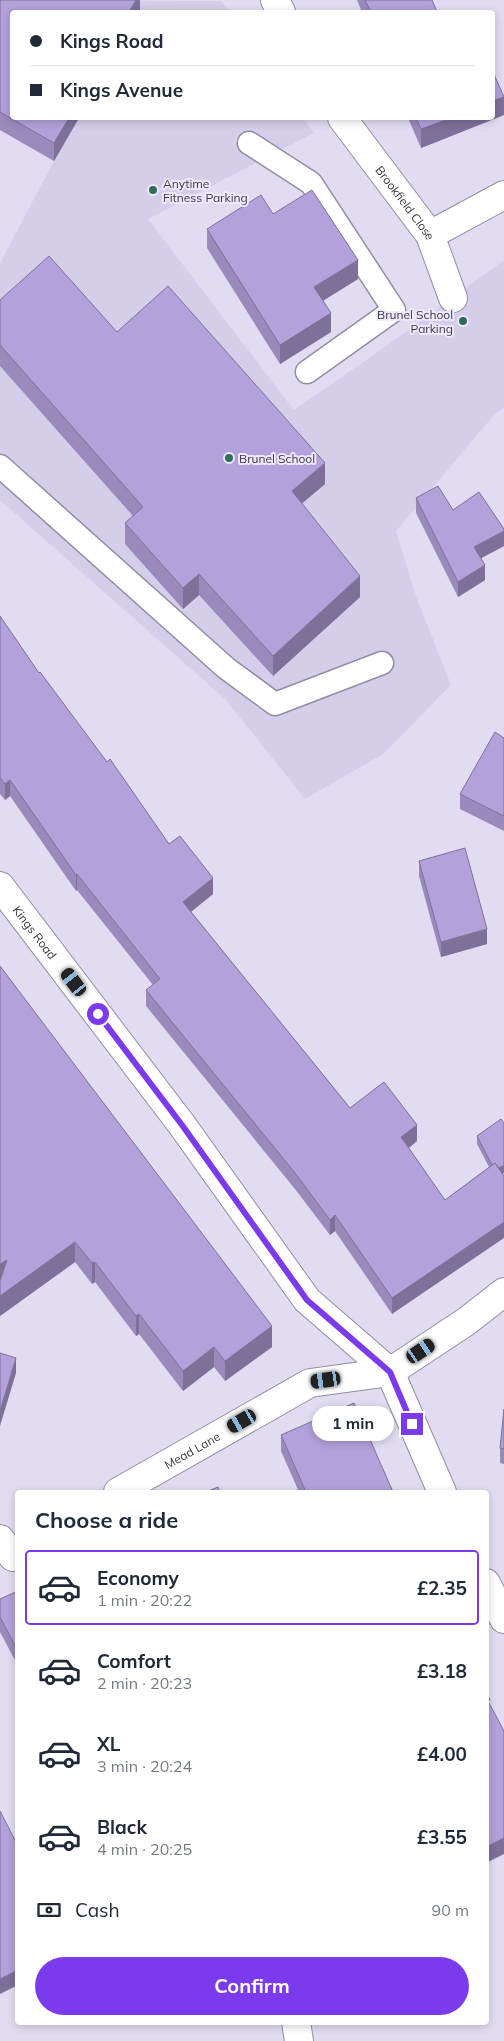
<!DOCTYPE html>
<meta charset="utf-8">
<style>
body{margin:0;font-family:Mulish,sans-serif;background:#f2f2f3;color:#1f2937;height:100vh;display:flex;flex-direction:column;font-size:19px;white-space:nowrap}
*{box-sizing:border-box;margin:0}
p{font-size:16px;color:#747a83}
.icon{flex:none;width:28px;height:28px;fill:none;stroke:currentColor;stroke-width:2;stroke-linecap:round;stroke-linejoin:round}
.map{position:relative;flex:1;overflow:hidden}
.sheet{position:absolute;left:15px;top:1490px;width:474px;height:535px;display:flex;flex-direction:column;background:#fff;border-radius:5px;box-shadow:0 2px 8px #0003}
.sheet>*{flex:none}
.hud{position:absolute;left:10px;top:10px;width:485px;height:110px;border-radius:5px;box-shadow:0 2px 8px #0003;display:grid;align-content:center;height:110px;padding:0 20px;background:#fff}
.end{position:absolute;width:22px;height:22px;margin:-11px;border:6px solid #7c3aed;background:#fff;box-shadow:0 0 0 2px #fff}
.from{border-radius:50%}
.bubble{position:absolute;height:35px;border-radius:18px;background:#fff;box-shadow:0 2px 8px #0003;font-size:16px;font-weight:700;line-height:35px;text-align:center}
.car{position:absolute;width:15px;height:30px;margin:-15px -8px;border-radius:6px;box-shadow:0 0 4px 1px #0007;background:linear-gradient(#222 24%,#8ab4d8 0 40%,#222 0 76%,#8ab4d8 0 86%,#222 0)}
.hud b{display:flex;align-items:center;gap:18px;height:48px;font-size:19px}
.hud b+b{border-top:1px solid #e0e1e3}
.hud i{width:12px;height:12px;background:#1f2937}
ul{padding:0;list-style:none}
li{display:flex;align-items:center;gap:15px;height:75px;margin:0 10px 8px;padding:0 10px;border:2px solid transparent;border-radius:5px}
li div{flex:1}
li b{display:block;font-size:19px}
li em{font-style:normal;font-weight:700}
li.active{border-color:#7c3aed}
li>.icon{width:45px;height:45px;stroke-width:1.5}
h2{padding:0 20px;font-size:22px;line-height:60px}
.pay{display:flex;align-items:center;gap:12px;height:55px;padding:0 20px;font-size:19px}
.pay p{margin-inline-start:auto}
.primary-button{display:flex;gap:10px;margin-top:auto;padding:10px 20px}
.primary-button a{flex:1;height:58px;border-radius:30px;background:#7c3aed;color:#fff;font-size:20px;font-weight:700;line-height:58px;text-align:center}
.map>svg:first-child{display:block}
</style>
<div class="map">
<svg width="504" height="2041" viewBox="0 0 504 2041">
<rect width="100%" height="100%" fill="#e2dcf2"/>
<polygon fill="#d5ceea" points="0,0 221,1 230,12 12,12 12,118 303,118 314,133 148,219 294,410 389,344 504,260 504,408 494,415 396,531 416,596 451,685 383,754 305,799 226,700 0,500 0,263 54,161 0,130"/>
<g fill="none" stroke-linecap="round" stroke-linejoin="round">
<defs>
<g id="service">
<polyline points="249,143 311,183 394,310 307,372"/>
<polyline points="0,466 226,668 275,704 382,663"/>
</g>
<g id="minor">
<polyline points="275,0 281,12"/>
<path id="s1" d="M342 118 430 235 453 298"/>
<polyline points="430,235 504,195"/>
<path id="s2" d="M0 886 182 1125 307 1300 390 1372 442 1492"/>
<path id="s3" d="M118 1492 310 1383 390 1372 467 1321 504 1292"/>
<polyline points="0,1539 13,1557"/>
<polyline points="486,1583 504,1619"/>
<polyline points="296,2022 299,2041"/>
</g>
</defs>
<use href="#service" stroke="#928da1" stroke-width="25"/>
<use href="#minor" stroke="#928da1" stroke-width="30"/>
<use href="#service" stroke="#fff" stroke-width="22"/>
<use href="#minor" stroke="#fff" stroke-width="28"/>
</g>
<g fill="#998abb">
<polygon points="0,0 140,0 140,10 54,161 0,130"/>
<polygon points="357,0 432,0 437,12 362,12"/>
<polygon points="504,115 421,148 408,118 492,118"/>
<polygon points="273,214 358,279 323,301 331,332 280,364 207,248 207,229"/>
<polygon points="0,300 117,332 325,484 302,503 360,597 273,676 199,595 183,609 125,544 125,523 133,516 0,366"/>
<polygon points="416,498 453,510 504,529 504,546 481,558 485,580 458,597 416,513"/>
<polygon points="0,616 39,673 169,844 213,894 191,912 350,1108 417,1141 409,1148 445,1200 489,1167 477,1144 477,1136 503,1174 392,1314 335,1231 330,1235 295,1189 146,1006 146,990 153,985 77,890 76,891 10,796 5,800 0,794"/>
<polygon points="504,738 504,831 460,809 460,794"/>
<polygon points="419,861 487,944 441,957 419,876"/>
<polygon points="0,966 272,1347 225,1381 214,1367 183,1391 139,1334 136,1336 95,1282 92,1284 75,1262 0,1316"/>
<polygon points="504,1409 504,1464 500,1463 500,1448"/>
<polygon points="281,1435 393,1492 299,1492 281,1451"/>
<polygon points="18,1591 18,1666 0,1632 0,1599"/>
</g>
<g fill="#7d7199">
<polygon points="136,0 140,0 140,10 139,12 129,12"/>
<polygon points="504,97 504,115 421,148 421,129 451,118 492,118 492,101"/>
<polygon points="69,118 79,118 54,161 54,143"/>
<polygon points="358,260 358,279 314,306 314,287"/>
<polygon points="331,313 331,332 280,364 280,345"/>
<polygon points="325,463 325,484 292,512 292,491"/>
<polygon points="504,531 504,546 474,562 474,547"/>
<polygon points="485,565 485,580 458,597 458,582"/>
<polygon points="199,574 199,595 183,609 183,588"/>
<polygon points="360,576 360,597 273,676 273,656"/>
<polygon points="10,780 10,796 5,800 5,784"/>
<polygon points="77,874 77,890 76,891 76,875"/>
<polygon points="213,878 213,894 183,918 183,902"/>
<polygon points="487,929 487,944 441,957 441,942"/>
<polygon points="417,1125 417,1141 401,1153 401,1137"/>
<polygon points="504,1165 504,1173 495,1179 495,1170"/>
<polygon points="335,1215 335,1231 330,1235 330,1220"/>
<polygon points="504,1222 504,1238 392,1314 392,1298"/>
<polygon points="75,1242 75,1262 0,1316 0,1296"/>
<polygon points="7,1260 0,1285 0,1264"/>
<polygon points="95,1262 95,1282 92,1284 92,1263"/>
<polygon points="139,1314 139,1334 136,1336 136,1316"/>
<polygon points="272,1326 272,1347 225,1381 225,1361"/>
<polygon points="214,1347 214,1367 183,1391 183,1371"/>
<polygon points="16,1358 16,1373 0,1426 0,1411"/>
<polygon points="504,1838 504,1854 486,1863 486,1847"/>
<polygon points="18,1970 18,1985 0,1994 0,1979"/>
</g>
<g fill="#b2a1da" stroke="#7d7199">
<polygon points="0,0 136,0 129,12 12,12 12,118 69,118 54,143 0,112"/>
<polygon points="365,0 432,0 437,12 371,12"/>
<polygon points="492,70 504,97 492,101"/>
<polygon points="416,118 451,118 421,129"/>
<polygon points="312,190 358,260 314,287 331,313 280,345 207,229 261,195 273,214"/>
<polygon points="49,256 117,332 168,286 325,463 292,491 360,576 273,656 199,574 183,588 125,523 143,507 0,345 0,300"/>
<polygon points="438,486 453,510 479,492 504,529 504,531 474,547 485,565 458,582 416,498"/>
<polygon points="0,616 39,673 40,672 107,762 110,759 169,844 180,836 213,878 183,902 350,1108 384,1082 417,1125 401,1137 445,1200 495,1163 504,1176 504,1222 392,1298 335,1215 330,1220 295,1173 146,990 160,979 77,874 76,875 10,780 5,784 0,778"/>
<polygon points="495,732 504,738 504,816 460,794"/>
<polygon points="465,848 487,929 441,942 419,861"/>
<polygon points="0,966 272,1326 225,1361 214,1347 183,1371 139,1314 136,1316 95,1262 92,1263 75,1242 0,1296 0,1281 7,1260 0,1264"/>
<polygon points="501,1119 504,1123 504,1165 499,1168 495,1163 492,1165 477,1136"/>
<polygon points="0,1353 16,1358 0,1411"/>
<polygon points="354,1403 393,1492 306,1492 281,1435"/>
<polygon points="504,1409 504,1449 500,1448"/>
<polygon points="218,1487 220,1492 206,1492"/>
<polygon points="18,1591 18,1651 0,1617 0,1599"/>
<polygon points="486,1692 490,1700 488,1701 504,1731 504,1838 486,1847"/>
<polygon points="0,1811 18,1846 18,1970 0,1979"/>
</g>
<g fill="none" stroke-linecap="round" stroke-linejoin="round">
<polyline stroke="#7c3aed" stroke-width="6" points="98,1014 182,1125 307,1300 390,1372 412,1424"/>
</g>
<g fill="#306c58" stroke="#efe9ff" stroke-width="2">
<circle cx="153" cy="190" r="5"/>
<circle cx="463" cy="321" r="5"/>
<circle cx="229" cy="458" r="5"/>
</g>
<g text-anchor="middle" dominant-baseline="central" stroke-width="4" stroke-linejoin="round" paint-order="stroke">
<g font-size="12" fill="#3a3840" stroke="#efe9ff" text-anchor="start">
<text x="163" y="183">Anytime<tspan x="163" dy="14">Fitness Parking</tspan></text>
<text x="453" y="314" text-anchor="end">Brunel School<tspan x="453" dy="14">Parking</tspan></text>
<text x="239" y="458">Brunel School</text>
</g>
<g font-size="12" fill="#3a3840" stroke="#efe9ff">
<text stroke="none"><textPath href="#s1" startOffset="106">Brookfield Close</textPath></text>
<text stroke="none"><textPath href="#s2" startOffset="58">Kings Road</textPath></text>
<text stroke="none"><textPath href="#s3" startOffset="85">Mead Lane</textPath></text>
</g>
</g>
</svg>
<i class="end from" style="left:98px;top:1014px"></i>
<i class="end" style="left:412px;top:1424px"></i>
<div class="bubble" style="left:312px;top:1406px;width:82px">1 min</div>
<i class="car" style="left:74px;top:982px;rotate:323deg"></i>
<i class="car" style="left:421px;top:1351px;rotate:56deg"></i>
<i class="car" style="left:326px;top:1380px;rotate:262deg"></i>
<i class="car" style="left:242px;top:1421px;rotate:240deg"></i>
<div class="hud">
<b><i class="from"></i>Kings Road</b>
<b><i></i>Kings Avenue</b>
</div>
<section class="sheet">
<h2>Choose a ride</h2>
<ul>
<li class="active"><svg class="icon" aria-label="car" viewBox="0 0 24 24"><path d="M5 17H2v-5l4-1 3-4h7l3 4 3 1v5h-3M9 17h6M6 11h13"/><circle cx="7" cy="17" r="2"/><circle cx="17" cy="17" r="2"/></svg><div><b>Economy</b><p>1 min · 20:22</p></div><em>£2.35</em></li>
<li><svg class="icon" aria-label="car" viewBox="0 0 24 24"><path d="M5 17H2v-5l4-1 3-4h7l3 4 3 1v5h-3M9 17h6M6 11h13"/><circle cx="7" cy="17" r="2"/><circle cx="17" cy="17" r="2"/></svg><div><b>Comfort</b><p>2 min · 20:23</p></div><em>£3.18</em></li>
<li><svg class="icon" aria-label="car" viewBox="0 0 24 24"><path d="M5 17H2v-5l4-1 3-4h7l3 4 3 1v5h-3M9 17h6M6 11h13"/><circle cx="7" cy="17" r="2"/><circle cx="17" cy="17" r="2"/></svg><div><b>XL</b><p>3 min · 20:24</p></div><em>£4.00</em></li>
<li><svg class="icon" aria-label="car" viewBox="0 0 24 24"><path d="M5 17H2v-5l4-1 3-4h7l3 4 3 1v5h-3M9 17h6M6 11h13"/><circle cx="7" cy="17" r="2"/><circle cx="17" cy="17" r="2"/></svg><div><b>Black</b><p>4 min · 20:25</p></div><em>£3.55</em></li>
</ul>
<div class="pay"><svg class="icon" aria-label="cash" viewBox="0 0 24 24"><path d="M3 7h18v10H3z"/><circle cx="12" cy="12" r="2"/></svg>Cash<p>90 m</p></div>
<div class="primary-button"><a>Confirm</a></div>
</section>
</div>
